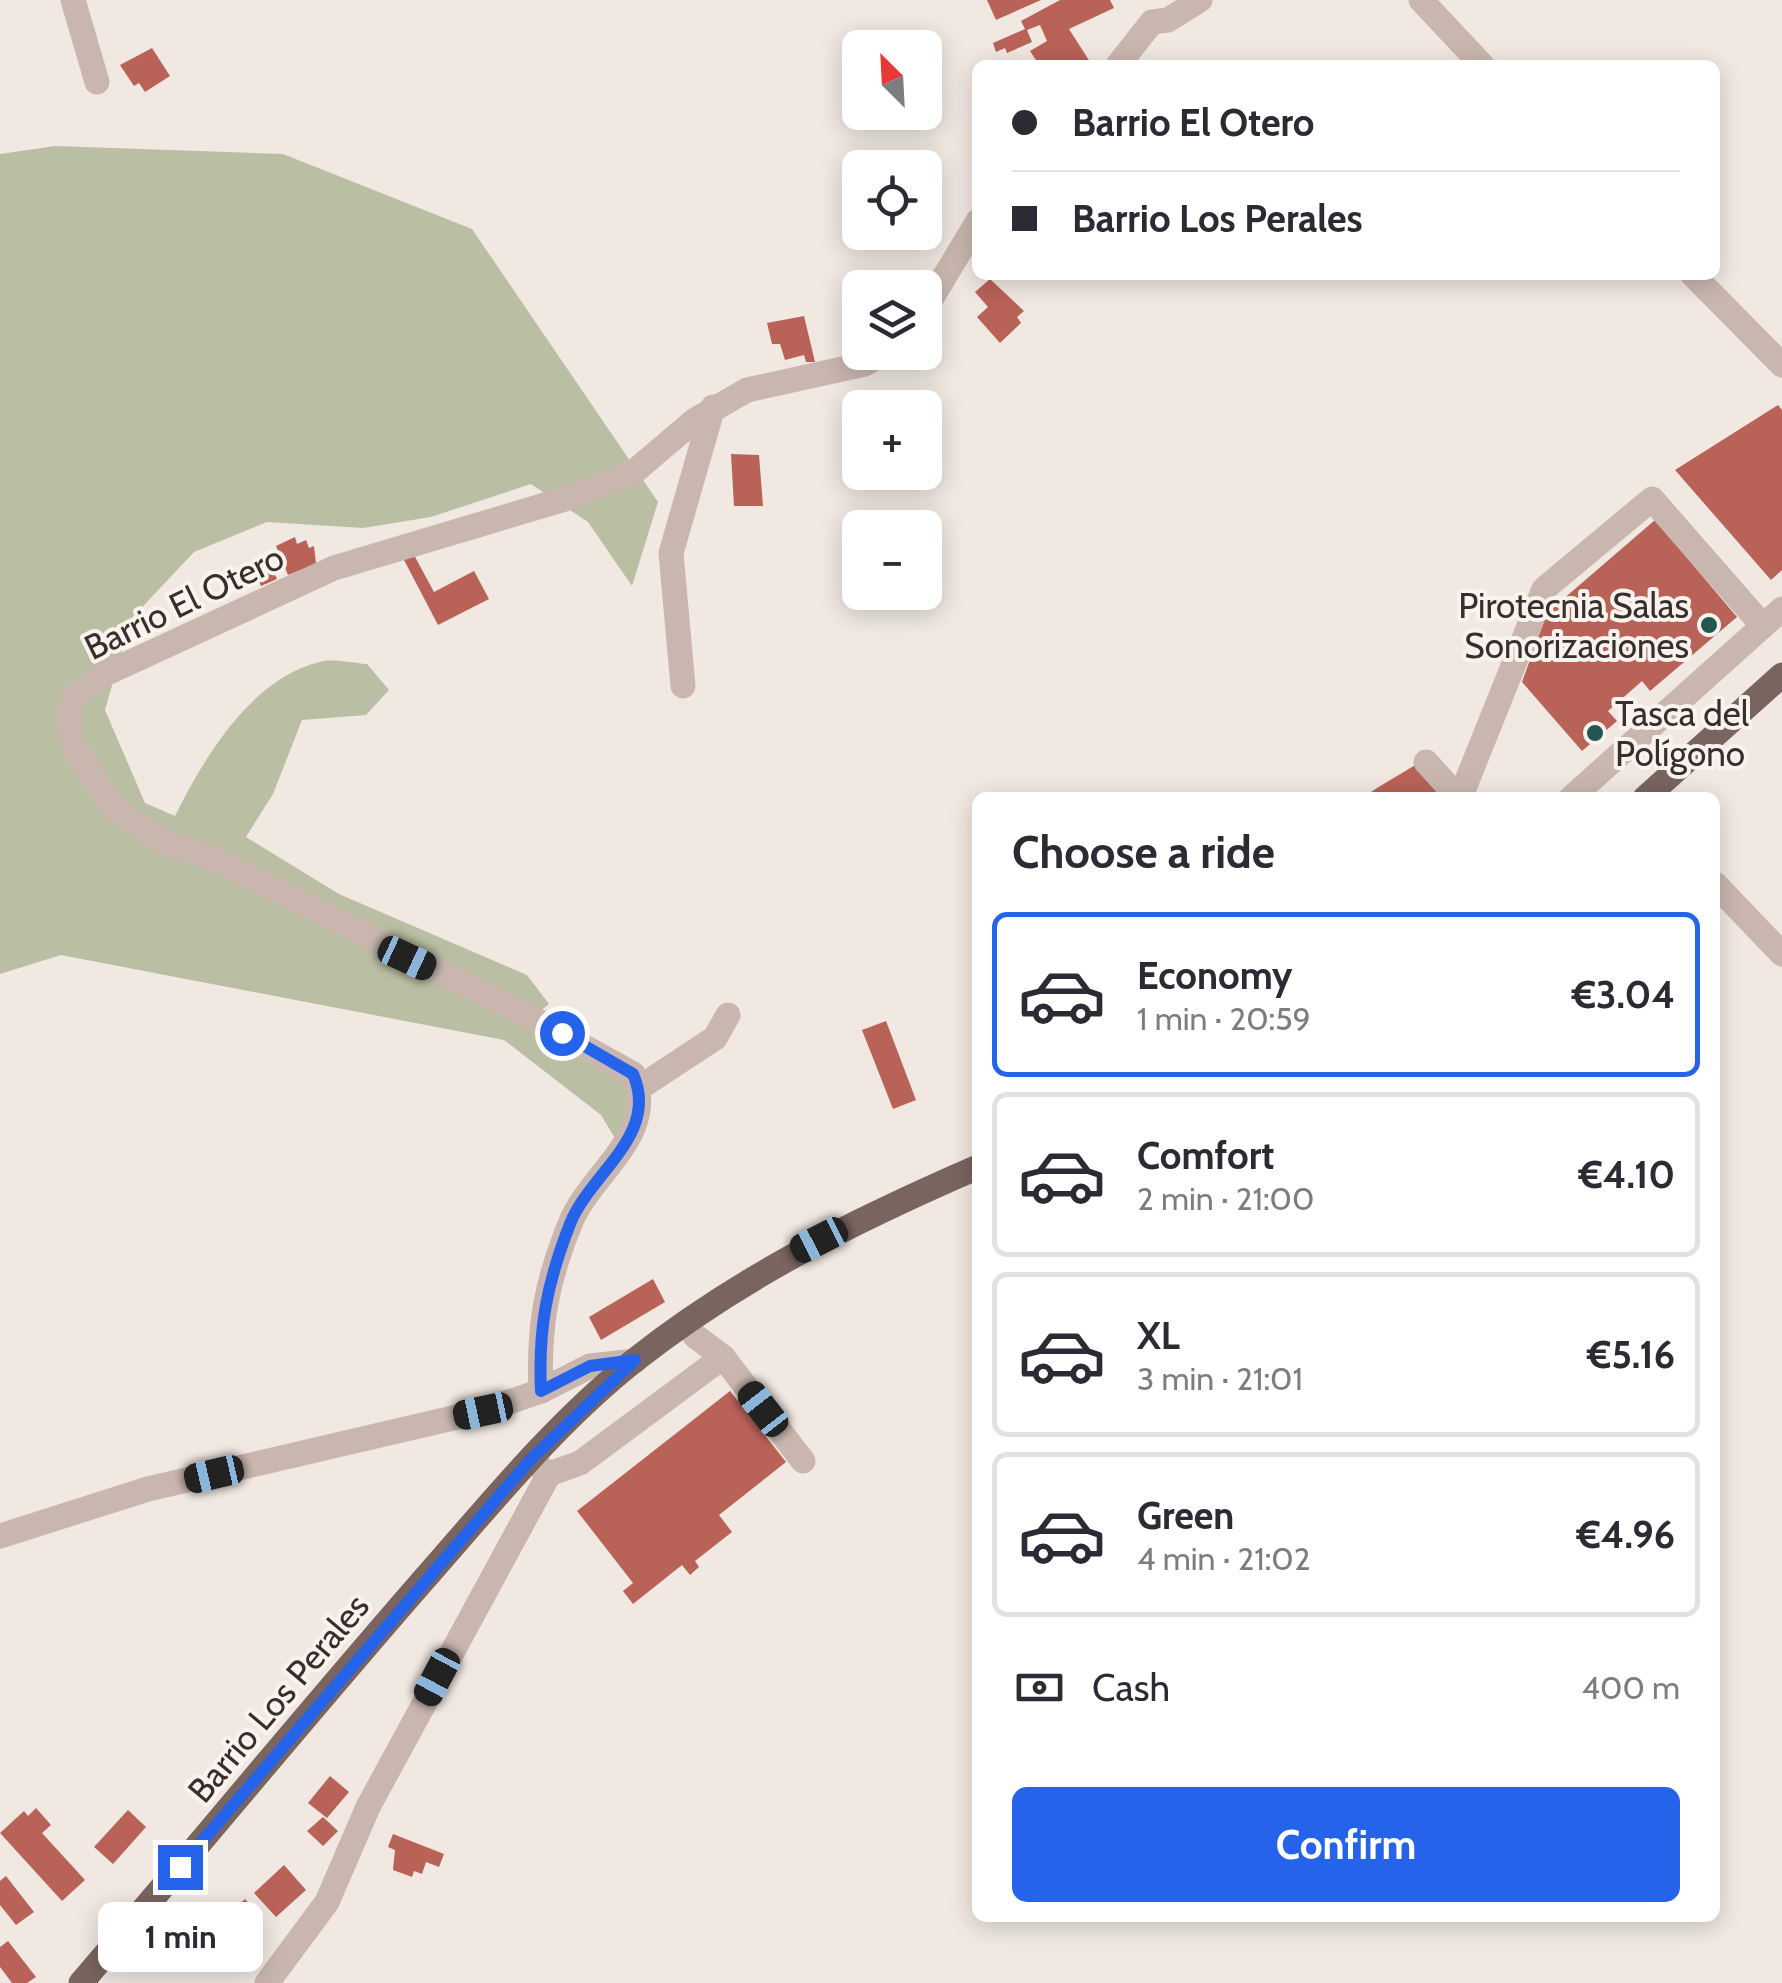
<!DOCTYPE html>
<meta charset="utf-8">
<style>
body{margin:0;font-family:Cabin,sans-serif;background:#f2f2f3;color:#2b2b33;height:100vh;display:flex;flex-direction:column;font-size:38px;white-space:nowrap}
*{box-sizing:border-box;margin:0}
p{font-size:32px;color:#7c7c81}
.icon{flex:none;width:55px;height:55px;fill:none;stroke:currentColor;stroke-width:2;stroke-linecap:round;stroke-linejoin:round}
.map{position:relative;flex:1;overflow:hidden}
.panel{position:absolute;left:972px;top:792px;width:748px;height:1130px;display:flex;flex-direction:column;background:#fff;border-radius:15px;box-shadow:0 5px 25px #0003}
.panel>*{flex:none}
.hud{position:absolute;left:972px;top:60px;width:748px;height:220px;border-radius:15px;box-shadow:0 5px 25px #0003;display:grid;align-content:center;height:220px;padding:0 40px;background:#fff}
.needle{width:65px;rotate:336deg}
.tools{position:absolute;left:842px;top:30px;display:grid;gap:20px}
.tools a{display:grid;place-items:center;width:100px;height:100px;border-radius:15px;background:#fff;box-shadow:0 5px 25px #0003;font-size:50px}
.end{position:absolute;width:45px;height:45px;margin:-22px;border:12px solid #2563eb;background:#fff;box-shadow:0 0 0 5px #fff}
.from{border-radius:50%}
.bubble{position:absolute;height:70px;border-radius:15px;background:#fff;box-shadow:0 5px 25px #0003;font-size:32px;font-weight:700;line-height:70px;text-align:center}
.car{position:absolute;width:30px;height:60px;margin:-30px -15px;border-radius:12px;box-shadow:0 0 8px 2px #0007;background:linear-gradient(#222 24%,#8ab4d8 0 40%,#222 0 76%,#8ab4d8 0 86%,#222 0)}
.hud b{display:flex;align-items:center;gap:35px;height:95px;font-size:38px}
.hud b+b{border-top:2px solid #e1e1e2}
.hud i{width:25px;height:25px;background:#2b2b33}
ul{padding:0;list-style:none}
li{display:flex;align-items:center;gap:30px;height:165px;margin:0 20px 15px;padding:0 20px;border:5px solid #e1e1e2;border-radius:15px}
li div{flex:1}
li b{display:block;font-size:38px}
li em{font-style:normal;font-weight:700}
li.selected{border-color:#2563eb}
li>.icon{width:90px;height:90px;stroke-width:1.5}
h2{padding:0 40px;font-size:45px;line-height:120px}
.pay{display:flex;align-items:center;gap:25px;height:110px;padding:0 40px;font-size:38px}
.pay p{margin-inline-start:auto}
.primary-button{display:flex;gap:20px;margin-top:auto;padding:20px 40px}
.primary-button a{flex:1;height:115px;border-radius:15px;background:#2563eb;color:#fff;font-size:40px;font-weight:700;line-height:115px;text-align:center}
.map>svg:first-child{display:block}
</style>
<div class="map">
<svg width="1782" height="1983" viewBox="0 0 1782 1983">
<rect width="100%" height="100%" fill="#f1e8e2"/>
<path fill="#babfa3" d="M55 146 283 154 472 229 658 502 632 586 588 522 531 484 431 517 363 528 267 522 194 552 131 619 105 710 145 803 175 816C204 758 251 678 320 662 333 658 353 663 367 664L389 690 366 715 302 720 273 794 246 837 339 894 527 975 549 1004 529 1020 617 1070 632 1096 619 1145 601 1115 504 1040 61 955 0 974V154Z"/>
<g fill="#b96258">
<polygon points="987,0 1041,0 996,20"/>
<polygon points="1060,0 1110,0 1114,8 1069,29 1092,65 1039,65 1030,51 1047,41 1040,25 1027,30 1032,42 1007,53 1005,48 996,52 993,43 1025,29 1021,21"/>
<polygon points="152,48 170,76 145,92 139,83 134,86 120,65"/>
<polygon points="990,279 1024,311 1017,317 1021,323 1000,343 977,317 988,307 975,292"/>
<polygon points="804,316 815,362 806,362 804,355 785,360 780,344 772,344 767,323"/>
<polygon points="1778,405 1782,410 1782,570 1771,580 1675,470"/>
<polygon points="731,454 759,455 763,506 734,506"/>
<polygon points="1655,520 1737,617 1650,691 1642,681 1608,711 1617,721 1582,751 1522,682 1547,613"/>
<polygon points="295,537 297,544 306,540 309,548 314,546 316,564 288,575 276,546"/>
<polygon points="266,555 277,579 261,586 250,562"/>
<polygon points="414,555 434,592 474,571 489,599 438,625 404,560"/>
<polygon points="1417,764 1446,798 1362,798 1377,788"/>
<polygon points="886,1021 916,1100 893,1109 862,1030"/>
<polygon points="653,1279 665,1302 601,1340 589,1317"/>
<polygon points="730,1391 786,1462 719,1515 732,1532 695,1561 699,1567 690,1575 682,1565 633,1604 623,1591 633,1583 577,1511"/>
<polygon points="330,1776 349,1792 327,1818 308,1803"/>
<polygon points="36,1808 51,1825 42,1833 85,1880 62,1901 0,1833 24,1811 28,1816"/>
<polygon points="128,1810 146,1827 113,1864 94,1847"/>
<polygon points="323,1817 338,1831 323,1846 307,1831"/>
<polygon points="393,1834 444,1854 439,1867 426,1862 422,1874 414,1871 412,1877 393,1870 395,1850 388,1847"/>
<polygon points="284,1865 306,1890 276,1917 254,1893"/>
<polygon points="6,1876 34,1912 16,1925 0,1905 0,1881"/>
<polygon points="245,1899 256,1911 249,1918 260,1929 220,1967 205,1951 219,1938 211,1930"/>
<polygon points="8,1941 36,1977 27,1983 12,1983 0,1967 0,1947"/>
</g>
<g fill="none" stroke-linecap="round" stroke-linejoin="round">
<g stroke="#c9b7af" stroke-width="25">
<polyline points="73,0 97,82"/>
<polyline points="1421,0 1482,65"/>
<polyline points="1118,65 1152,22 1168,20 1200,0"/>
<polyline points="1693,275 1782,365"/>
<polyline points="925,309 978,221"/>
<polyline points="683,686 671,553 713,407"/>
<polyline points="1426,762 1459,798"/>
<polyline points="1460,798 1544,589 1652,499 1763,626"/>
<polyline points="1571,798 1782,609"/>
<polyline points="1715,884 1782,954"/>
<polyline points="639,1088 715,1038 728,1015"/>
<polyline points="686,1323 695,1336 723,1357 803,1461"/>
<path d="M541 1391C538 1328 546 1283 570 1224 590 1173 659 1135 633 1074L527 1015 210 857 167 844 113 808 72 743 69 716 75 696 105 674 334 568 565 499 635 471 695 420 747 390 865 364 886 352"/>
<polyline points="549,1474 580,1463 723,1357"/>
<polyline points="0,1536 148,1489 483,1411 541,1391 590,1366 635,1361"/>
<polyline points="267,1983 327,1902 368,1807 549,1474 531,1460"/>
</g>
<g stroke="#79645f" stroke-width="25">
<polyline points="1645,798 1782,675"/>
<path d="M81 1983C194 1851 305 1716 420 1584 488 1507 554 1424 635 1360 740 1277 856 1220 978 1167"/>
</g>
</g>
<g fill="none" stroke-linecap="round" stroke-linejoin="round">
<path stroke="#2563eb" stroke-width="12" d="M180 1867 530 1460 635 1360 590 1366 541 1391C538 1328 547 1283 570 1224 590 1173 660 1135 633 1074L562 1033"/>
</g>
<g fill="#265652" stroke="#f9f3ee" stroke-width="4">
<circle cx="1709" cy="625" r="10"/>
<circle cx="1595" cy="733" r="10"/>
</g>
<g text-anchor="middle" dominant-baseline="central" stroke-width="8" stroke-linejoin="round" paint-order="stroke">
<g font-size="35" fill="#382e2c" stroke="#f9f3ee">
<text transform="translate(184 602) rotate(-26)">Barrio El Otero</text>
<text transform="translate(278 1698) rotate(-50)">Barrio Los Perales</text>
</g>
<g font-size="35" fill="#382e2c" stroke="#f9f3ee" text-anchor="end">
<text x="1689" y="605">Pirotecnia Salas<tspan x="1689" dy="40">Sonorizaciones</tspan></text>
<text x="1615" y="713" text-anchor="start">Tasca del<tspan x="1615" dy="40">Polígono</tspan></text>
</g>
</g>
</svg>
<div class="tools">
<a><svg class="needle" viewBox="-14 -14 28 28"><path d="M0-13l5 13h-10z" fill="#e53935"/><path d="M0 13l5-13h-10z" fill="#7c7c81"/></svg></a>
<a><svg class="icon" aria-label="locate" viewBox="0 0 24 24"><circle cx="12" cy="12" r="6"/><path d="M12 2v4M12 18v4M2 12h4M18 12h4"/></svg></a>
<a><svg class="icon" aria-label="layers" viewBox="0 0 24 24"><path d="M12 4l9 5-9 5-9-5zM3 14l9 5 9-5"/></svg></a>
<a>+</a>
<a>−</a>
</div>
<i class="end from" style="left:562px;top:1033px"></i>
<i class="end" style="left:180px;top:1867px"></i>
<div class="bubble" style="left:98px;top:1902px;width:165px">1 min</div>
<i class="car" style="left:407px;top:958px;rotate:115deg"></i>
<i class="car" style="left:819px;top:1240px;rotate:243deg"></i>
<i class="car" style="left:763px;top:1409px;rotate:322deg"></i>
<i class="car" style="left:483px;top:1411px;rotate:258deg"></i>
<i class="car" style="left:214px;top:1474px;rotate:257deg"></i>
<i class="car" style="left:437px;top:1677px;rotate:208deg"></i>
<div class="hud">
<b><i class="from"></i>Barrio El Otero</b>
<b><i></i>Barrio Los Perales</b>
</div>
<section class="panel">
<h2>Choose a ride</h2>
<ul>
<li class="selected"><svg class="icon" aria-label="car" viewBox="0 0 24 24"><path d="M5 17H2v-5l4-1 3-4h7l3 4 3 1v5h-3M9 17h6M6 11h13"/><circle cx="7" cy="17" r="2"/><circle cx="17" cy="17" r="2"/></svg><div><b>Economy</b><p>1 min · 20:59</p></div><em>€3.04</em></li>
<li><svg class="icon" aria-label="car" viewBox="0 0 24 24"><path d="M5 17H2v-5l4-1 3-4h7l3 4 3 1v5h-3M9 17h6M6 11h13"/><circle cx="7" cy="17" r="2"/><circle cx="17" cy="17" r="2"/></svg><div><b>Comfort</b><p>2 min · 21:00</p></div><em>€4.10</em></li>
<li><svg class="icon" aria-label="car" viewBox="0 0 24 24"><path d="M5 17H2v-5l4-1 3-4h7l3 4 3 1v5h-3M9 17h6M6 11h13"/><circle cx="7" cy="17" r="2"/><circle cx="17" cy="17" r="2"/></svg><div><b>XL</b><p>3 min · 21:01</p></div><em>€5.16</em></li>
<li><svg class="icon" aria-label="car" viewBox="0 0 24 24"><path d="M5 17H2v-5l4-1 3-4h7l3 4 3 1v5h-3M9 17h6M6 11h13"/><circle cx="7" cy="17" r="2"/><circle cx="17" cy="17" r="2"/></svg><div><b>Green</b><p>4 min · 21:02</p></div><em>€4.96</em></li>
</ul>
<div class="pay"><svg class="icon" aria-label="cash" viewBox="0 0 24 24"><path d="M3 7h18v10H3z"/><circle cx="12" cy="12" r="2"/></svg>Cash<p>400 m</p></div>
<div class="primary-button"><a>Confirm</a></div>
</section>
</div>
